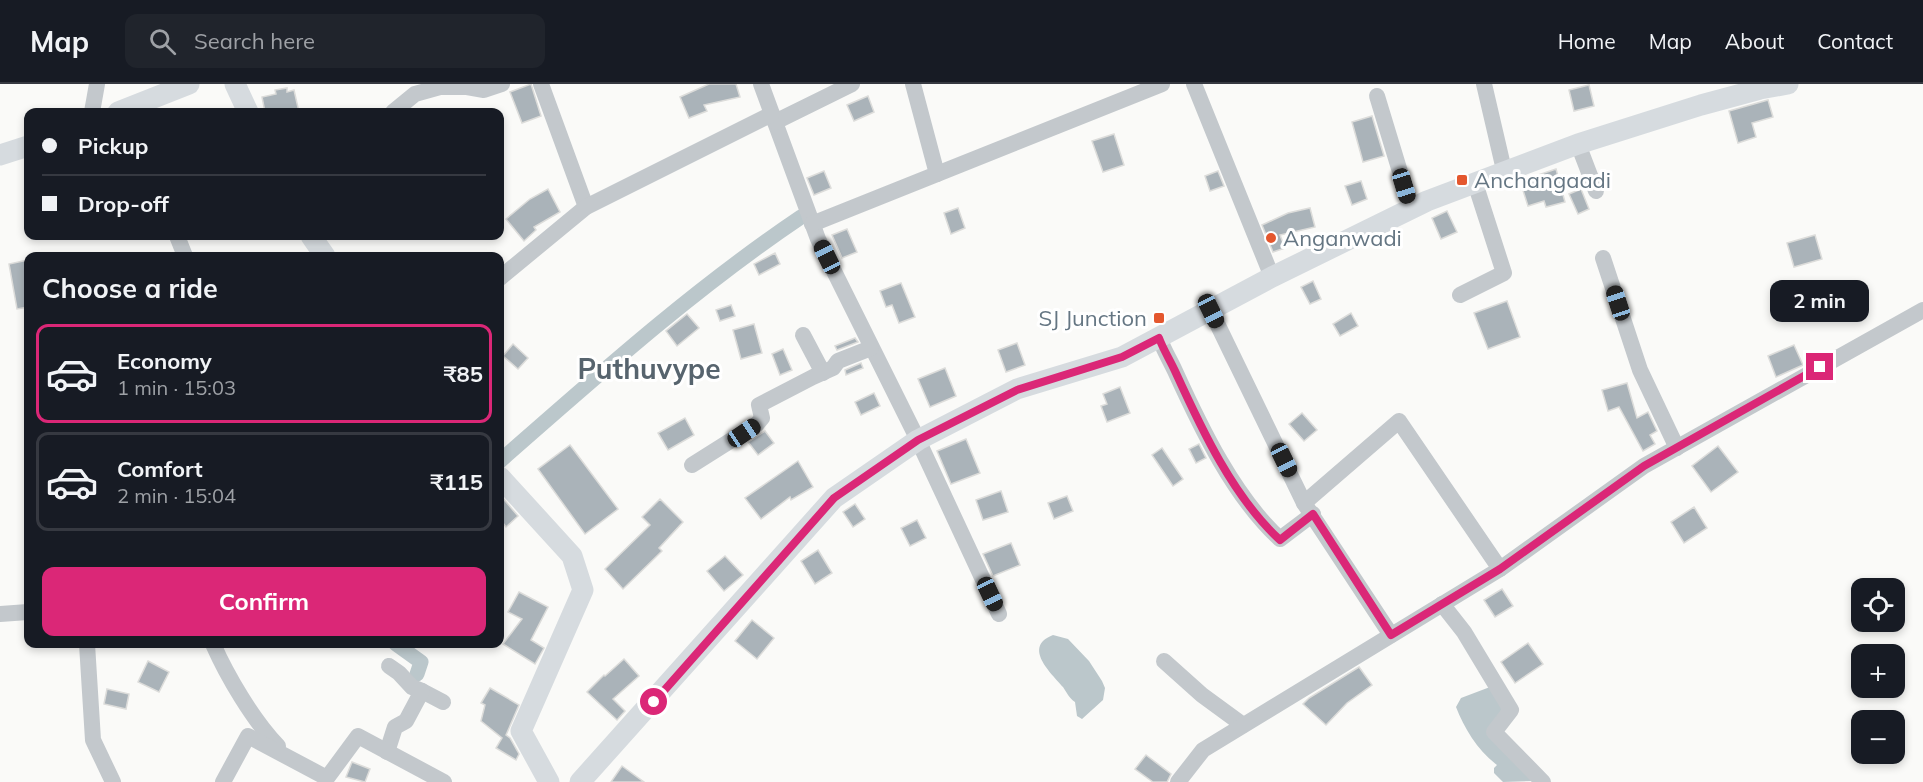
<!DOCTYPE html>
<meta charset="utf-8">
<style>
body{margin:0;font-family:Mulish,sans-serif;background:#20242c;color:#f1f3f6;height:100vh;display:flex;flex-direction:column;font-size:22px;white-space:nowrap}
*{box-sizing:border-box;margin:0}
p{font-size:20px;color:#9ea1a6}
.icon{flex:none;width:33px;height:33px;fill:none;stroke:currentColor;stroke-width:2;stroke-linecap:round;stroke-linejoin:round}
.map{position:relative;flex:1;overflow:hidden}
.drawer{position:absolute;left:24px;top:168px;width:480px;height:396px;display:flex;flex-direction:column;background:#171b24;border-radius:12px;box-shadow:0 3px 9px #0003}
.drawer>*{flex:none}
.top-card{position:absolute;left:24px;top:24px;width:480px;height:132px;border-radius:12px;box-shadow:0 3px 9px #0003;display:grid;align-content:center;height:132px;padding:0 18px;background:#171b24}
.controls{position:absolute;left:1851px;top:494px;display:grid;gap:12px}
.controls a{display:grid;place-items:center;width:54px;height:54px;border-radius:12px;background:#171b24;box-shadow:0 3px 9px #0003;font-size:30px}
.end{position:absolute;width:27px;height:27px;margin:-14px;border:8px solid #db2777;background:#fff;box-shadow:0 0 0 3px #fff}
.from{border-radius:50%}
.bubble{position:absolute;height:42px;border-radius:12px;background:#171b24;box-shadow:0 3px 9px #0003;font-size:20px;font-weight:700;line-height:42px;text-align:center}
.car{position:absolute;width:18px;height:36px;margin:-18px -9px;border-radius:8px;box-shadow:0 0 4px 2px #0007;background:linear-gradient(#222 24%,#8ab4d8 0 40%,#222 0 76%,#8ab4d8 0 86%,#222 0)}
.top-card b{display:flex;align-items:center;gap:21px;height:57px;font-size:22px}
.top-card b+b{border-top:2px solid #363941}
.top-card i{width:15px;height:15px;background:#f1f3f6}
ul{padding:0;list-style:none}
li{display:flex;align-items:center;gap:18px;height:99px;margin:0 12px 9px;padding:0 6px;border:3px solid #363941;border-radius:12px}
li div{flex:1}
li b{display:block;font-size:22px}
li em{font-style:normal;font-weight:700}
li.on{border-color:#db2777}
li>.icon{width:54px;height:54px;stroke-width:1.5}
h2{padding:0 18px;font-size:27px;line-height:72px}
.action{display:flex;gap:12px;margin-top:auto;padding:12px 18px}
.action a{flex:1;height:69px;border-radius:12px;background:#db2777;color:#fff;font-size:24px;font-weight:700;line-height:69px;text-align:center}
header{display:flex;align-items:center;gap:36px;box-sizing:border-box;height:84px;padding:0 30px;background:#171b24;border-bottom:2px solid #363941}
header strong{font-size:28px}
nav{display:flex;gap:33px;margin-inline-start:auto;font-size:21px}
.search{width:420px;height:54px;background:#20242c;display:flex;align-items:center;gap:15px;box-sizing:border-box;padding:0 21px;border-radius:12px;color:#9ea1a6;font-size:22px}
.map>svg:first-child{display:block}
</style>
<header>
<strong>Map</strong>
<div class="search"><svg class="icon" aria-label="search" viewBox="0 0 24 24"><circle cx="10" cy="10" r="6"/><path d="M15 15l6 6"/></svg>Search here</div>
<nav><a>Home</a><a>Map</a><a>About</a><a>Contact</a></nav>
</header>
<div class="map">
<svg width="1923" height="698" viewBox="0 0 1923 698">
<rect width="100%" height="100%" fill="#fafaf8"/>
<g fill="#bbc7cb">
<path d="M1053 551 1068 555 1089 577 1102 597 1105 604 1103 616 1082 635 1077 632 1075 618C1069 614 1067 609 1063 603 1051 589 1022 563 1053 551Z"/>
<path d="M1490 603 1503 623 1496 640 1533 697 1503 698 1494 689V684L1497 681C1478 667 1464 644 1456 623L1461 614Z"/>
</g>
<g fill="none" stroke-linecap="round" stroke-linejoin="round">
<g stroke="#bbc7cb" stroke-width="15">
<path d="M500 377C597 292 694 205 801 133"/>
<polyline points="396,560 421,578 417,590"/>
</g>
</g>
<g fill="#aab3b9" stroke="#dcdcda" stroke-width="1.5">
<polygon points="531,0 541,32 522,39 510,8"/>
<polygon points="709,0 736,0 740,13 704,21 707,27 689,34 680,13"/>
<polygon points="1589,1 1594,22 1574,27 1569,6"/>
<polygon points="287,4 287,8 294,6 299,28 265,28 262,13 276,10 275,6"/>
<polygon points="868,12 874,28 854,37 847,21"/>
<polygon points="1768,16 1773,33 1752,39 1756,53 1738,59 1729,27"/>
<polygon points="1372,32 1384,72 1363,78 1352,38"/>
<polygon points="1114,50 1124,81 1103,88 1092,57"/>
<polygon points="1556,85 1565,118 1546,123 1544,117 1528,122 1520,97"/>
<polygon points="824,87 831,104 814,111 807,94"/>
<polygon points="1218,87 1224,102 1210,107 1205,92"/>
<polygon points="1361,97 1367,115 1352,121 1345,102"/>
<polygon points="548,105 560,128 534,143 536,146 524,157 506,135 530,115"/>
<polygon points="1581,105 1589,125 1578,130 1569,110"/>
<polygon points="958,124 965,144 951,150 944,129"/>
<polygon points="1310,124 1315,143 1280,151 1285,164 1273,168 1262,141 1288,129"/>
<polygon points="1447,127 1457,148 1441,155 1432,134"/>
<polygon points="847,145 857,168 842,174 832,151"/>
<polygon points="1815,151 1822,175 1794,183 1787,159"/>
<polygon points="775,169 780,180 759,191 754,180"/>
<polygon points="28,176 28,223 17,225 9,180"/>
<polygon points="1313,197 1321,215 1310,220 1301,203"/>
<polygon points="901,199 915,233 899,239 892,221 886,223 880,207"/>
<polygon points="1507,217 1520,253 1488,265 1474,229"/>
<polygon points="731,221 735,232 720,237 716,226"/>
<polygon points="1351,229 1358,242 1340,252 1333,240"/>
<polygon points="687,230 699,244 677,262 666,247"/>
<polygon points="754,240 762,269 741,275 733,246"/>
<polygon points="855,254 858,258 837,266 835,262"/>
<polygon points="1017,259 1025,281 1006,288 998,266"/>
<polygon points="513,260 528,274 518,285 503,272"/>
<polygon points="1794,261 1803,281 1776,293 1768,272"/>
<polygon points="783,265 792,286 780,291 772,270"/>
<polygon points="861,279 863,284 846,291 845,286"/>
<polygon points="945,284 956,312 930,323 918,295"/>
<polygon points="1627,299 1637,334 1648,328 1657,347 1650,351 1655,360 1643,367 1619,323 1608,327 1602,306"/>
<polygon points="1120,303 1130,329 1107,338 1101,322 1107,320 1103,310"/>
<polygon points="874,309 880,322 861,331 855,318"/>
<polygon points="1302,329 1317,346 1304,357 1289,340"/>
<polygon points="685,334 694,351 668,366 658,349"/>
<polygon points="765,347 774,359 758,371 748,358"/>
<polygon points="966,355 980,389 951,400 937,367"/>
<polygon points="1199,360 1206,374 1196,379 1189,365"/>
<polygon points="570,361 618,425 585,450 538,385"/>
<polygon points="1718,362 1738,388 1711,408 1692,382"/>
<polygon points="1162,364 1183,395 1173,402 1152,371"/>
<polygon points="798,377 813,403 791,416 790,413 761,435 745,414"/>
<polygon points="1001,407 1008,428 983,436 976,416"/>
<polygon points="500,411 518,432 506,443 500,435"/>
<polygon points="1067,412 1073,427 1054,435 1048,419"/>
<polygon points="660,415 683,438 659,464 662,467 623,505 605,485 650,441 642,433"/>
<polygon points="855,420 865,435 853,443 843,428"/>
<polygon points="1694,423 1707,444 1684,459 1671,438"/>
<polygon points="917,436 926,454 910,462 901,444"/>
<polygon points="1011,459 1020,481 993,492 983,470"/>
<polygon points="818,466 832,489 815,500 801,477"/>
<polygon points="725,472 743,491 724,507 707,487"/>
<polygon points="1502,505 1513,522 1495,533 1484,516"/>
<polygon points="519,508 548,523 531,556 544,564 535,580 503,560 522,535 508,528"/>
<polygon points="752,536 774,554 757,575 735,557"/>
<polygon points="1528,559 1543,580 1515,599 1501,578"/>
<polygon points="624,575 639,592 613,615 625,627 617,636 587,608 604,591 605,592"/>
<polygon points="148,577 169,588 159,608 138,598"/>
<polygon points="1359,583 1372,601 1347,619 1326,641 1303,620 1309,614"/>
<polygon points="490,604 519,621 506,651 510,654 519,670 516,676 496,664 502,654 481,637 485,621 481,619"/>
<polygon points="107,605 129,610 126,625 104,620"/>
<polygon points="1146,671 1171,690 1167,698 1153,698 1135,685"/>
<polygon points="352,678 370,685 365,698 346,693"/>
<polygon points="622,682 644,698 611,698"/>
</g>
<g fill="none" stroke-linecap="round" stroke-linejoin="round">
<g stroke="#c3c8cc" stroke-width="16">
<polyline points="541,0 586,123"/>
<polyline points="761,0 818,155 918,356 999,530"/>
<polyline points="1194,0 1272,193"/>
<polyline points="1484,0 1504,86"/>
<polyline points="1377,12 1411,124"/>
<polyline points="92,28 97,0"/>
<polyline points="393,28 415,10 440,3 467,3 484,6 502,0"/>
<polyline points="775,38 852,0"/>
<polyline points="1578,60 1596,107"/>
<polyline points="937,90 1162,0"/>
<polyline points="812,140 937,90 913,0"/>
<polyline points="177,152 185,172"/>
<polyline points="1603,174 1640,286 1677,364"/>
<polyline points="500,194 586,123 772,30"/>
<polyline points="1460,211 1504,189 1475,99"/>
<polyline points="1211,227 1304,419 1391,551"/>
<polyline points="803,251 823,289"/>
<path d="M1159 253C1163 265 1170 276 1175 287 1201 344 1234 413 1280 455L1313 430"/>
<polyline points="692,381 757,340 762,334 759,321 813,293 833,284 838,277 871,264"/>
<polyline points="1304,419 1399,337 1500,485"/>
<polyline points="1442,520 1464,548 1511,626 1494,648 1543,698"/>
<polyline points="0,530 28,528"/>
<polyline points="87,560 93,656 113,698"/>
<path d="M213 560C227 592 253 636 278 662"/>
<polyline points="1164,577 1202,611 1243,641"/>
<polyline points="422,607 443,618"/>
<polyline points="387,668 395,643 406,637 422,607 412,603 399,589 389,582"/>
<polyline points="223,698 248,652 327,694 358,652 444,698"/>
<polyline points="1178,698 1203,666 1500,485 1644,382 1923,226"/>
</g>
<g stroke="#d6dbdf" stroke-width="21">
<polyline points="235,0 248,28"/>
<polyline points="118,28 189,0"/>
<polyline points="0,71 28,62"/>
<polyline points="311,152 325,172"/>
<polyline points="500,393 572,472 583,506 521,647 549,698"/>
<polyline points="580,698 834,414 918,356 1017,305 1122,273 1272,193 1427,117 1578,60 1701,21 1760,5 1788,0"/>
</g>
</g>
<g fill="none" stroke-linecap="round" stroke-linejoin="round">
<path stroke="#db2777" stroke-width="8" d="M654 618 834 414 918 356 1017 306 1122 273 1159 254C1163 265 1170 276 1175 287 1201 344 1233 413 1280 456L1313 430 1391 551 1500 485 1644 382 1820 283"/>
</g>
<g fill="#e4572e" stroke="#fff" stroke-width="2">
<rect x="1456" y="90" width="12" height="12" rx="3"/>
<circle cx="1271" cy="154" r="6"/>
<rect x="1153" y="228" width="12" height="12" rx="3"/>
</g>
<g text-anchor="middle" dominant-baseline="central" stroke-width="6" stroke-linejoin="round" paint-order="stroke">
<g font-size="22" fill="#657683" stroke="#fff" text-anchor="start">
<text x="1474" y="96">Anchangaadi</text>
<text x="1283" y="154">Anganwadi</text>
<text x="1147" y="234" text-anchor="end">SJ Junction</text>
</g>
<g font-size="28" font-weight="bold" fill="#57646e" stroke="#fff">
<text x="649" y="284">Puthuvype</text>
</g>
</g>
</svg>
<div class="controls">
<a><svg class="icon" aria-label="locate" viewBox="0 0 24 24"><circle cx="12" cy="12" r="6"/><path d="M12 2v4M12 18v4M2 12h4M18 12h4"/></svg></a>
<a>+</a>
<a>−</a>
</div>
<i class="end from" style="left:654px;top:618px"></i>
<i class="end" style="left:1820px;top:283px"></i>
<div class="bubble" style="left:1770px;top:196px;width:99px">2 min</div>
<i class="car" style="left:1404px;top:102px;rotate:163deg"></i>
<i class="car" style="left:827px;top:173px;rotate:334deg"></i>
<i class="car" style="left:1618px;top:219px;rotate:342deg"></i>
<i class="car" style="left:1211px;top:227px;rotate:154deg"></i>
<i class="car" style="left:744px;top:349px;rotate:56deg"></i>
<i class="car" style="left:1284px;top:376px;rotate:154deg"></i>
<i class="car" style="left:990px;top:510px;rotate:155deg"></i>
<div class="top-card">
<b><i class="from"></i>Pickup</b>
<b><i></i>Drop-off</b>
</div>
<section class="drawer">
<h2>Choose a ride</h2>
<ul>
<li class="on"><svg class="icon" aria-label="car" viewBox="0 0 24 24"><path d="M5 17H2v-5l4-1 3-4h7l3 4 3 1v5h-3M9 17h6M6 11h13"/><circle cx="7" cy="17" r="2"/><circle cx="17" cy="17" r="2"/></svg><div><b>Economy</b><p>1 min · 15:03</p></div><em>₹85</em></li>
<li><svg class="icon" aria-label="car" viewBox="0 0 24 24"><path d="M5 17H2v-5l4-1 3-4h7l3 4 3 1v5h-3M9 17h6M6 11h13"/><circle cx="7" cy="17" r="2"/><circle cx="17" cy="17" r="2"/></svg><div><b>Comfort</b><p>2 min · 15:04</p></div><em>₹115</em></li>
</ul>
<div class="action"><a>Confirm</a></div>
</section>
</div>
